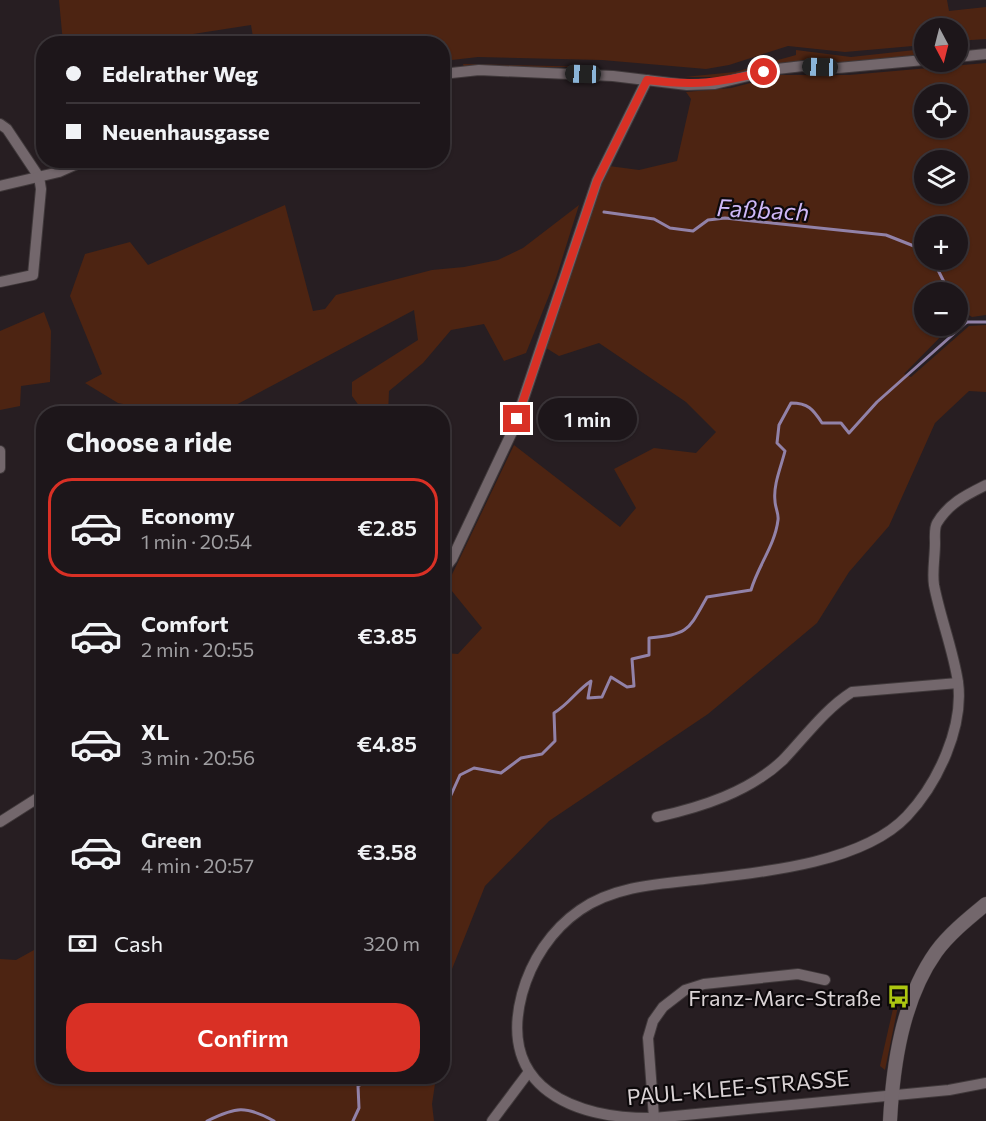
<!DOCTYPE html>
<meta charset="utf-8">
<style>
body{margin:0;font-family:Commissioner,sans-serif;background:#2a2327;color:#f1f3f6;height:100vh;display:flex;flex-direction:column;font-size:22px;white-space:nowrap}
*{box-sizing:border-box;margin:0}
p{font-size:20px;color:#a09fa2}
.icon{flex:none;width:33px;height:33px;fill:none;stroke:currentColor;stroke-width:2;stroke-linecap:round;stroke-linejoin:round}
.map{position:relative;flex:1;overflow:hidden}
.drawer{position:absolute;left:36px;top:406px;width:414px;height:678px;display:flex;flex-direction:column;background:#1d161a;border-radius:24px;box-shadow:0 2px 4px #0004,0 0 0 2px #3b3539}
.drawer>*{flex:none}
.hud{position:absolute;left:36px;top:36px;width:414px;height:132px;border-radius:24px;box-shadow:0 2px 4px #0004,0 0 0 2px #3b3539;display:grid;align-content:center;height:132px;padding:0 30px;background:#1d161a}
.needle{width:39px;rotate:173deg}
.controls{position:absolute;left:914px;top:18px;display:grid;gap:12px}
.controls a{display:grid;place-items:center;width:54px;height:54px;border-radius:50%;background:#1d161a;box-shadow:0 2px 4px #0004,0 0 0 2px #3b3539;font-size:30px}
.end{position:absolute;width:27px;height:27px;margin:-14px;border:8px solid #d93025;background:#fff;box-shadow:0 0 0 3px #fff}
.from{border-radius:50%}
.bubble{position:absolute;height:42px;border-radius:21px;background:#1d161a;box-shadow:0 2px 4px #0004,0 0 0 2px #3b3539;font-size:20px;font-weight:600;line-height:42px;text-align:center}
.car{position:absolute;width:18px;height:36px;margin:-18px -9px;border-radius:8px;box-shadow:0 0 4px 2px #0007;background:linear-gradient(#222 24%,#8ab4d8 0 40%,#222 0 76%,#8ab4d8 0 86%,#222 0)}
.hud b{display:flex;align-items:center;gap:21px;height:57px;font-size:22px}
.hud b+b{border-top:2px solid #3b3539}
.hud i{width:15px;height:15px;background:#f1f3f6}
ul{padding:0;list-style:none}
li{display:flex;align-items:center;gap:18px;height:99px;margin:0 12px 9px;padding:0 18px;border:3px solid transparent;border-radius:24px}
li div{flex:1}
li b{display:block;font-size:22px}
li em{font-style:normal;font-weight:600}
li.current{border-color:#d93025}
li>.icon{width:54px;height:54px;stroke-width:1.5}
h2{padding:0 30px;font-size:27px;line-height:72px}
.pay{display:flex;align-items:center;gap:15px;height:66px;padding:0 30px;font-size:22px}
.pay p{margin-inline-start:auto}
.primary-button{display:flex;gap:12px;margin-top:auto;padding:12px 30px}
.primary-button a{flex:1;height:69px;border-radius:24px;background:#d93025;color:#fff;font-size:24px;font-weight:600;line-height:69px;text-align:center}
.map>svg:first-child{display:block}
</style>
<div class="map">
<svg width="986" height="1121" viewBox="0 0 986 1121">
<rect width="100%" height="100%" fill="#271e22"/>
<g fill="#4d2412" fill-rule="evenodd">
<polygon points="59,0 947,0 949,11 986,7 986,39 957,41 957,28 924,28 924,45 845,52 788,46 729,65 706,69 602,60 478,57 443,61 442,44 254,43 251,25 135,43 63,43"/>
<polygon points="924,49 924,55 724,77 684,77 735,72 796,55 796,50 851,57"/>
<path d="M986 63V315L972 317 964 312 957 320V292H924V326H951L904 374 911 377 969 326 986 325V392L969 391 935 423 889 526 849 572 817 623 708 714 549 821 485 886 452 969 443 1033V653L458 654 482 628 447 585 514 445 620 527 636 508 614 469 654 448 696 453 716 432 686 402 599 343 559 356 543 346 600 185 609 166 639 170 677 161 691 99 686 92 731 88 781 75H849ZM924 94H957V128H924ZM924 160H957V194H924ZM924 226H957V260H924Z"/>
<polygon points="463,64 599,67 464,67"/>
<polygon points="285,205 313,311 325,309 336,295 432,270 464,267 498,260 523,248 579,205 556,278 526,353 504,361 484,324 451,330 423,363 389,391 388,414 365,414 352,396 352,382 418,340 414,310 232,407 174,414 118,403 85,383 102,374 70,296 85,254 130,242 148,265"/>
<polygon points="44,312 51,331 50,382 21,386 20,406 0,410 0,331"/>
<polygon points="43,945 44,1077 436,1077 432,1104 434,1121 0,1121 0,959 16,960"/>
<polygon points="895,1000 899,1001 885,1070 880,1066"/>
</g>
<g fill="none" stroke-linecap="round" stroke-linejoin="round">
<g stroke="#9282a8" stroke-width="3">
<polyline points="604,212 654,219 670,228 693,231 708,220 725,218 886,235 924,250"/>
<polyline points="933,260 949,292"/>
<polyline points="957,309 962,318 967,322"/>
<path d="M442 815 460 775 474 768 501 773 521 758 542 754 555 741 554 713C570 703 576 691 591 681L588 698 602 697 611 677 627 687 634 686 632 659 649 655V638C689 634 688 631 707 597L751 590C758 566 775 545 778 520 779 514 775 507 775 501 773 485 781 467 785 451L777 443 779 425 791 403C808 403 813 409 822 423H841L849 433 877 402 967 322H986"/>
<path d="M207 1121C236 1107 245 1105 274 1121"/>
<polyline points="353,1121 359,1108 358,1086 375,1077"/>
</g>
<defs>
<g id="minor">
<polyline points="957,57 986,54"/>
<polyline points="442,74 479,70 613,76 687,85 715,84 777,69 803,66 838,68 924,60"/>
<polyline points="0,124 7,129 39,177 41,189 33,275 0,282"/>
<polyline points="0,186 59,172 86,160"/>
<polyline points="0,451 0,468"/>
<path d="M986 485C966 495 949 503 937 523 934 528 935 537 935 543 935 557 932 572 934 585 940 617 953 649 958 682 964 727 938 783 907 816 862 864 757 873 695 880 656 884 613 887 580 910 551 930 531 961 522 994 497 1088 574 1119 654 1118L949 1090 986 1083"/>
<polyline points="442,572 452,559 513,430 597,181 647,80"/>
<path d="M657 817C702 807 749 792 783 760 805 737 825 709 852 692L958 683"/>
<polyline points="0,822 44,794"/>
<polyline points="654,1118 648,1038 653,1021 663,1007 685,990 704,984 798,974 825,980"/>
<polyline points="492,1121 528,1073"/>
</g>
<path id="tertiary" d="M890 1121C893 1065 902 1000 936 952 949 934 969 918 986 904"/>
</defs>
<use href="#minor" stroke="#40393b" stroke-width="12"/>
<use href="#tertiary" stroke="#40393b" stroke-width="15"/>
<use href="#minor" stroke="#73676c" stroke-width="10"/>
<use href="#tertiary" stroke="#73676c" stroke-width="14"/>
</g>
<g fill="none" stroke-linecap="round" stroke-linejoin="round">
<path stroke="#d93025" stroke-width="8" d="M517 419 597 181 647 80C696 86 717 83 764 72"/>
</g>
<defs>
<symbol id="bus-bare" viewBox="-9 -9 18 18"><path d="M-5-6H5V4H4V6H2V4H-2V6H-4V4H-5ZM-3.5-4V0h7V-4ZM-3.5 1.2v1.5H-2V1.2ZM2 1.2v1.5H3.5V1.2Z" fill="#acc611" stroke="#0d090b" stroke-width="2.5" paint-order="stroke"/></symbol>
</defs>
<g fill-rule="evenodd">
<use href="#bus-bare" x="882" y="980" width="33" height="33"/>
</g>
<g text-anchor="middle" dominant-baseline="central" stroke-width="4.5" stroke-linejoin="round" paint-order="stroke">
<g font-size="22" fill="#dad3d5" stroke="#0d090b" text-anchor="end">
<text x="881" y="997">Franz-Marc-Straße</text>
</g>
<g font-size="22" fill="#dad3d5" stroke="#0d090b">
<text transform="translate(738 1087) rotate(-5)">PAUL-KLEE-STRASSE</text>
</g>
<g font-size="24" font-style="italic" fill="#cfb8f8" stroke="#0d090b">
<text transform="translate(763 209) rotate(3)">Faßbach</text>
</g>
</g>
</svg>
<div class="controls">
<a><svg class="needle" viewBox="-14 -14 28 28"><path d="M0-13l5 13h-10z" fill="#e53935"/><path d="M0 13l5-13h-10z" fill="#a09fa2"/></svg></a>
<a><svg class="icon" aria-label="locate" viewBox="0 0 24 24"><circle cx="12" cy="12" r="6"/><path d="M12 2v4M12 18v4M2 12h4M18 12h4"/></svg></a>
<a><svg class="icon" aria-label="layers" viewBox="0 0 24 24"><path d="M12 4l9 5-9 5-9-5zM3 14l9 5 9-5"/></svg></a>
<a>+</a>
<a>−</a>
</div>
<i class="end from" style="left:764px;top:72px"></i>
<i class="end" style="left:517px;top:419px"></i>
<div class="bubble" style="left:538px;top:398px;width:99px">1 min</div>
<i class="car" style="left:820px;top:67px;rotate:272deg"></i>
<i class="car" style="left:583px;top:74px;rotate:272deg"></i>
<div class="hud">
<b><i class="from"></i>Edelrather Weg</b>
<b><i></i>Neuenhausgasse</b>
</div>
<section class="drawer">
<h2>Choose a ride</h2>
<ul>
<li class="current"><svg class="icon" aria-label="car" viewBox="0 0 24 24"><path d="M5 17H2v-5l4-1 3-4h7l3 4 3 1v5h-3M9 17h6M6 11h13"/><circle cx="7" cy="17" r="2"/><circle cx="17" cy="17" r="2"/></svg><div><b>Economy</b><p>1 min · 20:54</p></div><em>€2.85</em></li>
<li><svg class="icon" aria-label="car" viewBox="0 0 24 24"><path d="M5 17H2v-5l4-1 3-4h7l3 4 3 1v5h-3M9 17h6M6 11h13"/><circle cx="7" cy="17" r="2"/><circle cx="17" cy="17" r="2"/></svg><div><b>Comfort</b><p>2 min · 20:55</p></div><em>€3.85</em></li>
<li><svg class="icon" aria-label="car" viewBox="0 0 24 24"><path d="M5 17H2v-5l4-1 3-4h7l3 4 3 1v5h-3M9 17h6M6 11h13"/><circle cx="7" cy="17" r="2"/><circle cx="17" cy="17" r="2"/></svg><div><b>XL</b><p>3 min · 20:56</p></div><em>€4.85</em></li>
<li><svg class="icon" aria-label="car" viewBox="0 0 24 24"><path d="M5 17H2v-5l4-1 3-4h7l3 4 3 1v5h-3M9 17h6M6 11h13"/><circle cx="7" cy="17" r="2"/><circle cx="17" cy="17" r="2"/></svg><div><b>Green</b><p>4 min · 20:57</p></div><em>€3.58</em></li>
</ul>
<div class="pay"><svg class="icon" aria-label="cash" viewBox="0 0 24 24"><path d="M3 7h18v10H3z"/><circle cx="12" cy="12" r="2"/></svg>Cash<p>320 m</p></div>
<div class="primary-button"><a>Confirm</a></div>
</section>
</div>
